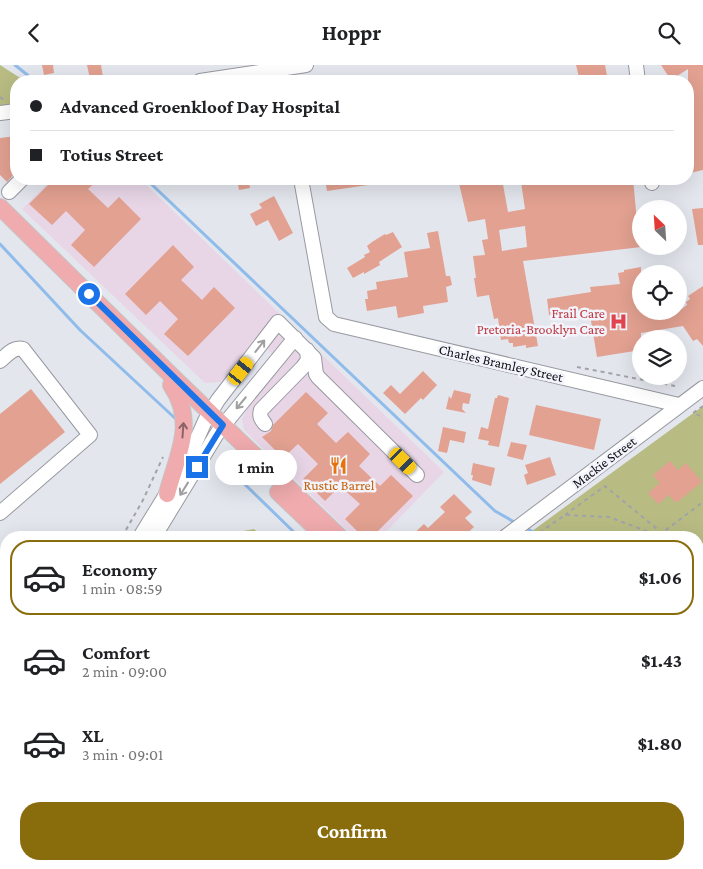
<!DOCTYPE html>
<meta charset="utf-8">
<style>
body{margin:0;font-family:"Crimson Pro",serif;background:#f6f6f6;color:#202124;height:100vh;display:flex;flex-direction:column;font-size:19px;white-space:nowrap}
*{box-sizing:border-box;margin:0}
p{font-size:16px;color:#757577}
.icon{flex:none;width:28px;height:28px;fill:none;stroke:currentColor;stroke-width:2;stroke-linecap:round;stroke-linejoin:round}
.map{position:relative;flex:1;overflow:hidden}
.sheet{position:absolute;left:0px;top:466px;width:704px;height:339px;display:flex;flex-direction:column;background:#fff;border-radius:20px 20px 0 0;box-shadow:0 5px 20px #0002}
.sheet>*{flex:none}
.hud{position:absolute;left:10px;top:10px;width:684px;height:110px;border-radius:20px;box-shadow:0 5px 20px #0002;display:grid;align-content:center;height:110px;padding:0 20px;background:#fff}
.needle{width:32px;rotate:335deg}
.tools{position:absolute;left:632px;top:135px;display:grid;gap:10px}
.tools a{display:grid;place-items:center;width:55px;height:55px;border-radius:50%;background:#fff;box-shadow:0 5px 20px #0002;font-size:25px}
.end{position:absolute;width:22px;height:22px;margin:-11px;border:6px solid #1a73e8;background:#fff;box-shadow:0 0 0 2px #fff}
.from{border-radius:50%}
.bubble{position:absolute;height:35px;border-radius:18px;background:#fff;box-shadow:0 5px 20px #0002;font-size:16px;font-weight:700;line-height:35px;text-align:center}
.car{position:absolute;width:15px;height:30px;margin:-15px -8px;border-radius:6px;box-shadow:0 0 4px 1px #0007;background:linear-gradient(#f5c518 24%,#345 0 40%,#f5c518 0 76%,#345 0 86%,#f5c518 0)}
.hud b{display:flex;align-items:center;gap:18px;height:48px;font-size:19px}
.hud b+b{border-top:1px solid #e0e0e0}
.hud i{width:12px;height:12px;background:#202124}
ul{padding:9px 0 0;list-style:none}
li{display:flex;align-items:center;gap:15px;height:75px;margin:0 10px 8px;padding:0 10px;border:2px solid transparent;border-radius:20px}
li div{flex:1}
li b{display:block;font-size:19px}
li em{font-style:normal;font-weight:700}
li.current{border-color:#896c0c}
li>.icon{width:45px;height:45px;stroke-width:1.5}
.action{display:flex;gap:10px;margin-top:auto;padding:10px 20px}
.action a{flex:1;height:58px;border-radius:20px;background:#896c0c;color:#fff;font-size:20px;font-weight:700;line-height:58px;text-align:center}
header{display:flex;justify-content:space-between;align-items:center;height:65px;padding:0 20px;background:#fff;font-size:22px;font-weight:700}
.map>svg:first-child{display:block}
</style>
<header><svg class="icon" aria-label="back" viewBox="0 0 24 24"><path d="M15 5l-7 7 7 7"/></svg>Hoppr<svg class="icon" aria-label="search" viewBox="0 0 24 24"><circle cx="10" cy="10" r="6"/><path d="M15 15l6 6"/></svg></header>
<div class="map">
<svg width="703" height="804" viewBox="0 0 703 804">
<rect width="100%" height="100%" fill="#e4e6ee"/>
<polygon fill="#e8d6e7" points="52,114 140,114 444,407 381,472 354,472 244,365 242,354 251,337 284,300 259,276 221,317 205,318 22,144"/>
<g fill="#b8bc83">
<polygon points="0,0 25,16 16,16 16,45 0,47"/>
<polygon points="703,341 703,795 698,789 698,472 524,472"/>
<polygon points="254,464 263,472 211,472"/>
<polygon points="6,774 6,799 604,799 610,804 0,804 0,784"/>
</g>
<g fill="none" stroke-linecap="round" stroke-linejoin="round">
<g stroke="#8fbcea" stroke-width="3">
<polyline points="15,0 35,16"/>
<polyline points="146,114 495,446 516,458"/>
<polyline points="0,179 80,265 178,356"/>
<polyline points="226,401 299,472"/>
<polyline points="524,462 543,472"/>
<polyline points="698,538 703,538"/>
<polyline points="630,799 635,804"/>
</g>
</g>
<g fill="#e2a191" fill-rule="evenodd">
<polygon points="42,0 53,0 54,8 44,10"/>
<polygon points="87,0 101,0 103,12 90,14"/>
<polygon points="576,0 605,0 608,16 580,16"/>
<polygon points="661,0 703,0 703,105 690,108 688,89 688,72 694,70 688,53 688,4 671,15"/>
<polygon points="16,71 16,107 7,117 0,110 0,73"/>
<polygon points="54,114 99,114 88,124 108,143 119,132 141,154 94,202 71,180 85,165 66,146 52,160 29,139"/>
<polygon points="237,114 249,114 250,123 239,125"/>
<polygon points="325,114 374,114 375,119 327,126"/>
<path d="M458 114H470V118L502 114 508 147 525 144 521 117 549 114H633L637 156 641 155V182L523 196 538 281 526 283V280L513 282V278H509L508 274 501 275 498 253 494 254 489 230 477 232 474 213H476L473 191 485 190 482 175 488 174 485 154 468 157ZM525 161 527 182 502 186 499 165Z"/>
<polygon points="274,131 293,168 279,176 268,155 256,161 250,149 262,143 259,139"/>
<polygon points="703,143 703,180 698,180 692,144"/>
<polygon points="438,166 446,211 450,211 452,220 446,222 448,237 423,241 424,248 398,253 396,241 367,246 365,234 368,234 367,226 377,224 376,217 408,212 404,187 430,183 427,168"/>
<polygon points="393,167 402,182 379,197 380,200 364,209 364,207 353,213 347,203 365,192 364,190 370,187 367,181 372,177 385,169 386,170"/>
<polygon points="173,180 194,202 181,215 202,235 214,222 235,243 188,291 164,269 178,254 160,236 146,250 125,229"/>
<polygon points="641,202 641,246 667,246 668,254 687,240 686,237 690,234 688,231 703,221 703,281 697,274 693,276 683,261 641,268 641,285 597,292 589,244 549,250 547,234 591,227 590,222 620,219 618,208 624,207 624,205"/>
<polygon points="423,306 437,320 423,335 421,333 405,349 383,328 391,320 400,329"/>
<polygon points="31,324 65,367 0,419 0,349"/>
<polygon points="454,325 471,329 469,339 463,338 462,344 466,348 446,344 449,331 451,334"/>
<polygon points="306,327 328,348 317,359 336,378 348,367 370,389 359,401 380,421 391,410 413,431 372,472 363,472 345,454 360,439 340,421 325,436 303,414 318,399 298,379 283,393 262,372 271,366 273,360"/>
<polygon points="498,330 509,333 499,382 488,380 489,376 478,374 481,362 488,364 495,333 497,333"/>
<polygon points="536,340 601,354 594,385 529,370"/>
<polygon points="443,362 466,367 464,378 450,375 447,388 438,386"/>
<polygon points="511,377 527,380 523,395 507,391"/>
<polygon points="550,392 556,410 527,420 524,410 528,408 525,400"/>
<polygon points="670,396 678,405 686,398 702,417 676,438 669,430 658,439 648,428 660,418 653,410"/>
<polygon points="473,398 495,403 491,421 472,415 473,410 471,410"/>
<polygon points="454,429 472,447 465,453 474,462 463,472 410,472 424,459 428,463 445,447 440,442"/>
</g>
<g fill="none" stroke-linecap="round" stroke-linejoin="round">
<defs>
<g id="minor">
<polyline points="636,0 638,16"/>
<polyline points="200,16 306,0"/>
<polyline points="0,48 16,46"/>
<polyline points="301,114 326,252 334,259 679,340"/>
<polyline points="651,114 652,118"/>
<polyline points="9,127 22,114"/>
<path d="M0 296C7 290 14 281 23 284L90 370 0 448"/>
<path d="M265 359C261 354 259 351 261 345L303 302 308 295 307 285"/>
<polyline points="140,472 188,394 205,356 218,335 278,257 314,293 316,309 318,312 417,410"/>
<polyline points="154,472 218,367 295,273"/>
<polyline points="505,472 703,323"/>
<polyline points="0,541 6,536"/>
<polyline points="0,549 6,557"/>
<polyline points="0,616 6,607"/>
<polyline points="0,692 6,689"/>
<polyline points="0,734 6,727"/>
</g>
<g id="major">
<polyline points="0,142 176,315 340,472"/>
<polyline points="278,427 325,472"/>
<path d="M167 429C177 390 197 358 171 320"/>
<polyline points="662,799 667,804"/>
<polyline points="677,799 683,804"/>
</g>
</defs>
<use href="#minor" stroke="#9899a1" stroke-width="16"/>
<use href="#major" stroke="#c5c5c6" stroke-width="18"/>
<g stroke="#a1a3a9" stroke-width="2" stroke-dasharray="4 4" stroke-linecap="butt">
<polyline points="174,16 188,14"/>
<polyline points="0,32 4,35"/>
<polyline points="577,302 675,321"/>
<polyline points="703,341 693,348 703,352"/>
<polyline points="565,450 605,421 662,468 703,437"/>
<polyline points="122,472 143,435 163,392"/>
<polyline points="533,472 565,450 609,452 662,472"/>
<polyline points="698,485 703,484"/>
<polyline points="698,624 703,626"/>
<polyline points="1,677 6,672"/>
<polyline points="698,782 703,788"/>
</g>
<use href="#minor" stroke="#fff" stroke-width="14"/>
<use href="#major" stroke="#efabad" stroke-width="16"/>
</g>
<defs><path id="oneway-shaft" d="M-6 0H5M1.5-3L5.5 0L1.5 3" fill="none" stroke-width="1.6" stroke-linecap="round" stroke-linejoin="round" transform="scale(1.25)"/></defs>
<g stroke="#9f9fa0">
<use href="#oneway-shaft" transform="translate(260 281) rotate(-52)"/>
<use href="#oneway-shaft" transform="translate(241 338) rotate(130)"/>
<use href="#oneway-shaft" transform="translate(184 424) rotate(122)"/>
</g>
<use stroke="#8a6467" href="#oneway-shaft" transform="translate(183 365) rotate(-86)"/>
<g fill="none" stroke-linecap="round" stroke-linejoin="round">
<polyline stroke="#1a73e8" stroke-width="6" points="89,229 223,360 197,402"/>
</g>
<defs>
<symbol id="hospital-bare" viewBox="-9 -9 18 18"><path d="M-5-5h3v3.5h4V-5h3V5h-3V1.5h-4V5h-3Z" fill="#e0444e" stroke="#f2f3fb" stroke-width="2.5" paint-order="stroke"/></symbol>
<symbol id="restaurant-bare" viewBox="-9 -9 18 18"><path d="M-5-6h1v4h1v-4h1v4h1v-4h1v5L-1.5 .5V6h-2V.5L-5-1ZM5-6V6H3V1.5H1.5Q1.5-4 5-6Z" fill="#e8710a" stroke="#f2f3fb" stroke-width="2.5" paint-order="stroke"/></symbol>
</defs>
<g fill-rule="evenodd">
<use href="#hospital-bare" x="606" y="244" width="25" height="25"/>
<use href="#restaurant-bare" x="326" y="388" width="25" height="25"/>
</g>
<g text-anchor="middle" dominant-baseline="central" stroke-width="5" stroke-linejoin="round" paint-order="stroke">
<g font-size="14" fill="#be3a42" stroke="#f2f3fb" text-anchor="end">
<text x="605" y="248">Frail Care<tspan x="605" dy="16">Pretoria-Brooklyn Care</tspan></text>
</g>
<g font-size="14" fill="#0e0e11" stroke="#f2f3fb">
<text transform="translate(501 298) rotate(13)">Charles Bramley Street</text>
<text transform="translate(604 397) rotate(-37)">Mackie Street</text>
</g>
<g font-size="14" fill="#c56008" stroke="#f2f3fb">
<text x="339" y="420">Rustic Barrel</text>
</g>
</g>
</svg>
<div class="tools">
<a><svg class="needle" viewBox="-14 -14 28 28"><path d="M0-13l5 13h-10z" fill="#e53935"/><path d="M0 13l5-13h-10z" fill="#757577"/></svg></a>
<a><svg class="icon" aria-label="locate" viewBox="0 0 24 24"><circle cx="12" cy="12" r="6"/><path d="M12 2v4M12 18v4M2 12h4M18 12h4"/></svg></a>
<a><svg class="icon" aria-label="layers" viewBox="0 0 24 24"><path d="M12 4l9 5-9 5-9-5zM3 14l9 5 9-5"/></svg></a>
</div>
<i class="end from" style="left:89px;top:229px"></i>
<i class="end" style="left:197px;top:402px"></i>
<div class="bubble" style="left:215px;top:385px;width:82px">1 min</div>
<i class="car" style="left:241px;top:306px;rotate:38deg"></i>
<i class="car" style="left:403px;top:396px;rotate:135deg"></i>
<div class="hud">
<b><i class="from"></i>Advanced Groenkloof Day Hospital</b>
<b><i></i>Totius Street</b>
</div>
<section class="sheet">
<ul>
<li class="current"><svg class="icon" aria-label="car" viewBox="0 0 24 24"><path d="M5 17H2v-5l4-1 3-4h7l3 4 3 1v5h-3M9 17h6M6 11h13"/><circle cx="7" cy="17" r="2"/><circle cx="17" cy="17" r="2"/></svg><div><b>Economy</b><p>1 min · 08:59</p></div><em>$1.06</em></li>
<li><svg class="icon" aria-label="car" viewBox="0 0 24 24"><path d="M5 17H2v-5l4-1 3-4h7l3 4 3 1v5h-3M9 17h6M6 11h13"/><circle cx="7" cy="17" r="2"/><circle cx="17" cy="17" r="2"/></svg><div><b>Comfort</b><p>2 min · 09:00</p></div><em>$1.43</em></li>
<li><svg class="icon" aria-label="car" viewBox="0 0 24 24"><path d="M5 17H2v-5l4-1 3-4h7l3 4 3 1v5h-3M9 17h6M6 11h13"/><circle cx="7" cy="17" r="2"/><circle cx="17" cy="17" r="2"/></svg><div><b>XL</b><p>3 min · 09:01</p></div><em>$1.80</em></li>
</ul>
<div class="action"><a>Confirm</a></div>
</section>
</div>
